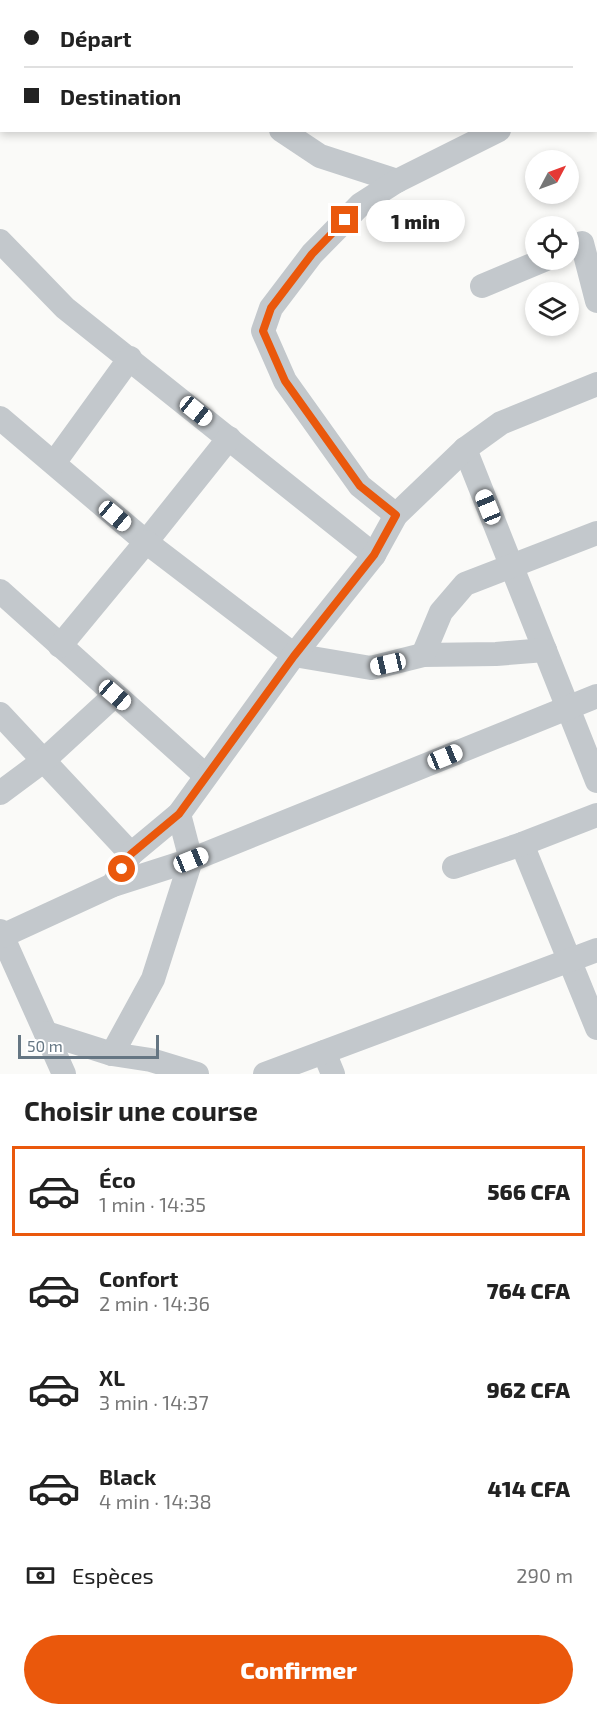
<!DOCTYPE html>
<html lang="fr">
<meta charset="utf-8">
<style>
body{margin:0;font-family:"Exo 2",sans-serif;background:#f2f2f2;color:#222;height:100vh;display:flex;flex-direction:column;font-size:22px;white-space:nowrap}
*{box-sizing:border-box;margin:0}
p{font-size:20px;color:#767676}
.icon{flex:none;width:33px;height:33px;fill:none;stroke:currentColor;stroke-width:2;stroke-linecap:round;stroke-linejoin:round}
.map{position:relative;height:1074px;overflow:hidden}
.drawer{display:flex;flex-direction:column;background:#fff;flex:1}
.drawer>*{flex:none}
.hud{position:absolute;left:0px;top:0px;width:597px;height:132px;box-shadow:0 3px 9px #0003;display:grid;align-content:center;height:132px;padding:0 24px;background:#fff}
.needle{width:39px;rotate:49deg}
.controls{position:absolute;left:525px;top:150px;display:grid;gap:12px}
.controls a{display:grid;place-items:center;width:54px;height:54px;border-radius:50%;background:#fff;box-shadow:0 3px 9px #0003;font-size:30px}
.scale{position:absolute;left:18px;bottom:15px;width:141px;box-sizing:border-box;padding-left:6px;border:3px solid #657683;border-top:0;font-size:16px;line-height:21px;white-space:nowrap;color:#657683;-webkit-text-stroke:4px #fff;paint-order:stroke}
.end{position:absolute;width:27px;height:27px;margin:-14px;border:8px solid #ea580c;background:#fff;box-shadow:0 0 0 3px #fff}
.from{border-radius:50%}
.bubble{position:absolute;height:42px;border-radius:21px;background:#fff;box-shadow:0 3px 9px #0003;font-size:20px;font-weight:800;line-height:42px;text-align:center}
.car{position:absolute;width:18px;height:36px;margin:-18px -9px;border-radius:8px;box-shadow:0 0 4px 2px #0007;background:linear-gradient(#fff 24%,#345 0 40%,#fff 0 76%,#345 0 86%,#fff 0)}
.hud b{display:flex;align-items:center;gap:21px;height:57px;font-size:22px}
.hud b+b{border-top:2px solid #e0e0e0}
.hud i{width:15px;height:15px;background:#222}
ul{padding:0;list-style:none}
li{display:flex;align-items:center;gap:18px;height:90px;margin:0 12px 9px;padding:0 12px;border:3px solid transparent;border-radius:0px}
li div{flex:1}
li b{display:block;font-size:22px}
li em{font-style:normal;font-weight:800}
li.on{border-color:#ea580c}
li>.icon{width:54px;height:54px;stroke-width:1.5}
h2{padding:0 24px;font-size:27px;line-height:72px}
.pay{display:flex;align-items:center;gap:15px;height:66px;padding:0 24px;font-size:22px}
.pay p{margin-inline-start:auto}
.primary-button{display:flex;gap:12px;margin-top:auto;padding:12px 24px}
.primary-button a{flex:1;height:69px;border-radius:36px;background:#ea580c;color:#fff;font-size:24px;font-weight:800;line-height:69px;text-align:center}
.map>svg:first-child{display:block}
</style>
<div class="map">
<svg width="597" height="1074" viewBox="0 0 597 1074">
<rect width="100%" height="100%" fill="#fafaf8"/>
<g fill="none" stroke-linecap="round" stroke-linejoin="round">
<g stroke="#c3c8cc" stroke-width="24">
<polyline points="41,0 42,2"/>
<polyline points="204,0 205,2"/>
<polyline points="368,2 371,0"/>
<polyline points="596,82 597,81"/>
<polyline points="281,130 320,156 397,181"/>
<polyline points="0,241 65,308 374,555"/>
<polyline points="582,243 597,301"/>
<polyline points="482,286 544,260"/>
<polyline points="0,418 146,542 229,438"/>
<polyline points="465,449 597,781"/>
<polyline points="54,463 130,358"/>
<polyline points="396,515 360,486 285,381 263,331 271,308 312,254 361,204 397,181 499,130"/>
<polyline points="0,591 206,776"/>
<polyline points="60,646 146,542 294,655 371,668 423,655 496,654 545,650"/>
<polyline points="423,655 441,612 465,584 597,533"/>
<polyline points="0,714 131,854"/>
<polyline points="0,793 43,761 115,695"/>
<polyline points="522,844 597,1028"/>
<polyline points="454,867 522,844 597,815"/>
<polyline points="113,885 131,854 179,814 294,655 374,555 396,515 465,449 501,423 597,384"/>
<polyline points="0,931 64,1074"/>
<polyline points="2,936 113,885 191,860 597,696"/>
<polyline points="46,1033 112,1054 151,1060 197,1074"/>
<polyline points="324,1052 333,1074"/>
<polyline points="112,1054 153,979 191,860 179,814"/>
<polyline points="265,1074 597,950"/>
</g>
</g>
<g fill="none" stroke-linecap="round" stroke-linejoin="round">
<polyline stroke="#ea580c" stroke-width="8" points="122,869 131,854 179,814 294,656 374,555 396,515 360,486 285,381 263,331 271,308 312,254 345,220"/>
</g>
</svg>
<div class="controls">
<a><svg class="needle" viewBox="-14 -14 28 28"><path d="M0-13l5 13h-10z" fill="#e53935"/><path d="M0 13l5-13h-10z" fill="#767676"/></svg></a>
<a><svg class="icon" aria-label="locate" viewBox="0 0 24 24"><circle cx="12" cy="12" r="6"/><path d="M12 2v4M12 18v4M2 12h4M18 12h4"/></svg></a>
<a><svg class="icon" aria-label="layers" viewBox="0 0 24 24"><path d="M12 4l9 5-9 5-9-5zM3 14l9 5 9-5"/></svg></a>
</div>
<div class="scale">50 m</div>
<i class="end from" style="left:122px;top:869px"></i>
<i class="end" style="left:345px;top:220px"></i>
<div class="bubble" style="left:366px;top:200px;width:99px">1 min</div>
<i class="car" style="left:196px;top:411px;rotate:129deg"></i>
<i class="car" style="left:488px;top:507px;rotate:338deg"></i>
<i class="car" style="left:115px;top:516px;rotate:130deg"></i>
<i class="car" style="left:388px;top:664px;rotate:257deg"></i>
<i class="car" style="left:115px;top:695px;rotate:131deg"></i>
<i class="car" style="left:445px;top:757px;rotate:68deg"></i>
<i class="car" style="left:191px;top:860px;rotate:68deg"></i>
<div class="hud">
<b><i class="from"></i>Départ</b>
<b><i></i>Destination</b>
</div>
</div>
<section class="drawer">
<h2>Choisir une course</h2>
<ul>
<li class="on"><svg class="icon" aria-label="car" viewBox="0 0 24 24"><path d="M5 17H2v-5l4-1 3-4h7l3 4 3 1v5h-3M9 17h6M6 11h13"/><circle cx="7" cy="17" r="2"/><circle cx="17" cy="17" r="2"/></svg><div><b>Éco</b><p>1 min · 14:35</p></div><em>566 CFA</em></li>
<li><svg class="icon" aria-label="car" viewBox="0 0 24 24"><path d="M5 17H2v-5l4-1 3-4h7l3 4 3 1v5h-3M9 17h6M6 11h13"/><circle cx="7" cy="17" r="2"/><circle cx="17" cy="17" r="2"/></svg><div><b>Confort</b><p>2 min · 14:36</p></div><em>764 CFA</em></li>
<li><svg class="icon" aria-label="car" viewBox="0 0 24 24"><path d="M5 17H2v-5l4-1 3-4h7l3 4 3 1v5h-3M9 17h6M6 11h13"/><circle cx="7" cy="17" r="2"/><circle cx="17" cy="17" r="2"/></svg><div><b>XL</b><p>3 min · 14:37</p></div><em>962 CFA</em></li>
<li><svg class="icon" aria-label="car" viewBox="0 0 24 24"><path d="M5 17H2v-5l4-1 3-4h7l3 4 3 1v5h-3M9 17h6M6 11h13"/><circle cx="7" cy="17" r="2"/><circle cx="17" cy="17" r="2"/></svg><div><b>Black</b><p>4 min · 14:38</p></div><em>414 CFA</em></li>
</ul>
<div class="pay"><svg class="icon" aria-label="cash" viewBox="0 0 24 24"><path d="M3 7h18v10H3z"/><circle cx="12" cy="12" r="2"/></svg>Espèces<p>290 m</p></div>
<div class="primary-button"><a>Confirmer</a></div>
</section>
